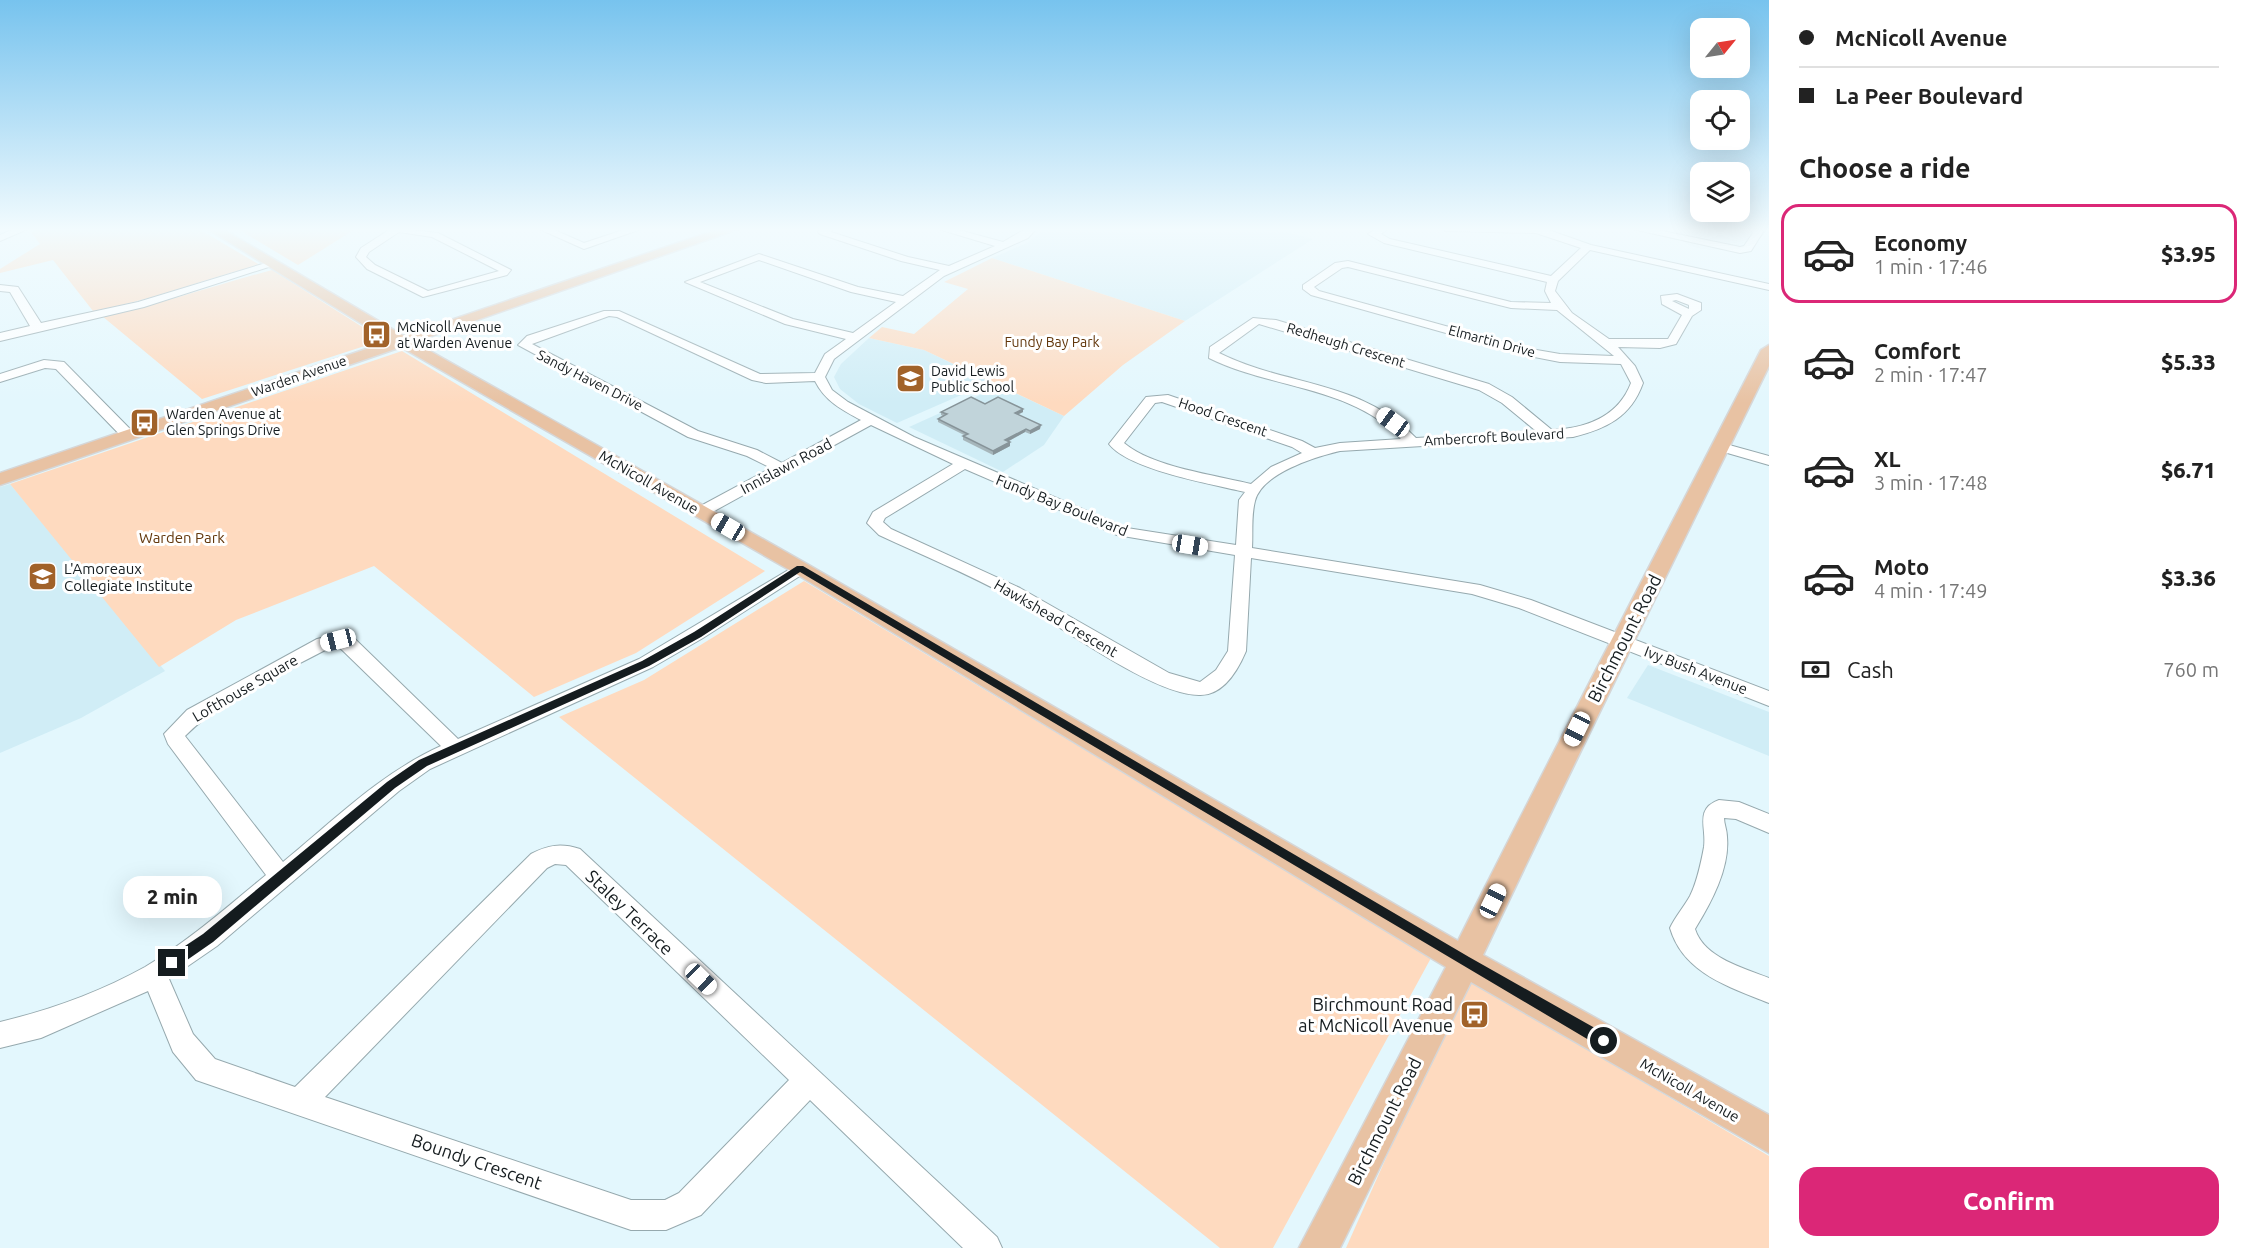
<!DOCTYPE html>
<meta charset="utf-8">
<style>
body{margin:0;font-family:Ubuntu,sans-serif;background:#f2f2f2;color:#222;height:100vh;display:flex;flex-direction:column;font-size:22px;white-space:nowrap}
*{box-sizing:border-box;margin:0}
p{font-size:20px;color:#767676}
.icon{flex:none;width:33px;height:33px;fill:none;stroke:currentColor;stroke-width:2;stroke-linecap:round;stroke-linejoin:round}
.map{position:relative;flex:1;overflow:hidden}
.side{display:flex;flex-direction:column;background:#fff;width:480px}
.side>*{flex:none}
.hud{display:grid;align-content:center;height:132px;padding:0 30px;background:#fff}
.needle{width:39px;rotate:60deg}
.fabs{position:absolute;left:1690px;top:18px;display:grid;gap:12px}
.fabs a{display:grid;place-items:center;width:60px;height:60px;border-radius:12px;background:#fff;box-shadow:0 6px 24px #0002;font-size:30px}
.end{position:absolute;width:27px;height:27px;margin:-14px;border:8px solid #151c1f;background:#fff;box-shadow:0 0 0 3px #fff}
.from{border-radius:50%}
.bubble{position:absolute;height:42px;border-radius:18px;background:#fff;box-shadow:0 6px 24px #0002;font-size:20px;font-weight:800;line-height:42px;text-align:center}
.car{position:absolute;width:18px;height:36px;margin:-18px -9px;border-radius:8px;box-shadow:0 0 4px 2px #0007;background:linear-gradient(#fff 24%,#345 0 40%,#fff 0 76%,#345 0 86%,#fff 0)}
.hud b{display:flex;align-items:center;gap:21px;height:57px;font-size:22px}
.hud b+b{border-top:2px solid #e0e0e0}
.hud i{width:15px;height:15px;background:#222}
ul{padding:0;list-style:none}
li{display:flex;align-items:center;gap:18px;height:99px;margin:0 12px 9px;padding:0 18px;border:3px solid transparent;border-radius:18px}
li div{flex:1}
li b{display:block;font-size:22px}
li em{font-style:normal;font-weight:800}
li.selected{border-color:#db2777}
li>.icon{width:54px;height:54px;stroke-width:1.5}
h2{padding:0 30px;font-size:27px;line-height:72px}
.pay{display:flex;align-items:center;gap:15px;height:66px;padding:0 30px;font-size:22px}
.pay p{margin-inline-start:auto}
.action{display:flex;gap:12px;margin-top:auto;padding:12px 30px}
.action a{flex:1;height:69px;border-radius:18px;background:#db2777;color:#fff;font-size:24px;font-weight:800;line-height:69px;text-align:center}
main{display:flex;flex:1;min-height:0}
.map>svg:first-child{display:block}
</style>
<main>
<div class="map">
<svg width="1769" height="1248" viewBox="0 0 1769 1248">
<rect width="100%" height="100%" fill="#e3f7fd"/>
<g fill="#d0edf6">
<polygon points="1045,228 1270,228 1313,239 1185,321 992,258 1027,243"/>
<polygon points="869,338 924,350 991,382 897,423 859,404 840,389 834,377 841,364"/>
<polygon points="1000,386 1064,416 1044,445 1003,472 909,427"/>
<polygon points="10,484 165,671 81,718 0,753 0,487"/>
<polygon points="1648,665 1769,712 1769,756 1627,698"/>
</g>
<g fill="#fedabf">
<path d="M41 228H197L260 265C204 279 150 301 93 311L53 260 0 273V269L40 244 31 232Z"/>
<polygon points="236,228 357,228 298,265"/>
<polygon points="992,258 1185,321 1123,365 1064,416 924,350 869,338 882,327 914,334 968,289 944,282"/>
<path d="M272 270 383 340 202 399 102 316C160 305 215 285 272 270Z"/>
<polygon points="402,351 765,571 636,653 534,697 374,566 236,620 159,667 10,484"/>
<polygon points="804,581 1431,958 1273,1248 1220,1248 559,717 644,680"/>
<polygon points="1466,978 1769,1156 1769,1248 1346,1248"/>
</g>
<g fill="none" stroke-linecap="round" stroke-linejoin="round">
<defs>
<g id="minor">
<polygon points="16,228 30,228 0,241 0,235"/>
<path d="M392 228 438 233 511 270 507 275 423 297 367 269 356 257 361 248ZM399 232 432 237 499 271 428 291 375 265 366 257 369 252Z"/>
<polygon points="537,228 550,228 584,243 629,228 644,228 584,249"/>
<path d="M823 228H835L831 232 908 257 949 266 995 246 935 228H951L1003 242 1027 228H1037L1028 238 944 276 834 359 825 377 832 390 848 402 914 437 1127 528 1236 545 1239 500 1245 492C1212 484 1129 470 1109 444L1146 397 1168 395 1302 441 1315 448 1340 443 1401 439C1352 386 1271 389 1209 358L1210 347 1253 318 1276 320 1489 384 1512 397 1552 430C1587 428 1618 417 1631 383L1621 364 1560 362 1524 355 1311 295 1303 289V285L1335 263 1348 261 1511 302 1551 303 1545 291 1547 282 1384 243 1368 234 1377 228H1389L1381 234 1390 239 1551 276 1581 248 1536 233 1445 231 1441 228H1543L1591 245 1769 284V290L1590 250 1558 281 1555 291 1572 313 1609 339H1668L1682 315 1662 304 1661 296 1677 294 1701 303V310L1692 316 1676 344 1660 348 1618 347 1635 366 1643 383C1631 417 1606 429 1573 437L1340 451C1315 457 1262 473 1255 501 1251 516 1253 533 1252 548L1480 585 1531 600 1769 691V706L1519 608 1472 594 1251 558 1246 651C1238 670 1223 696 1199 695 1151 695 1053 620 1008 596 966 573 922 555 879 535L867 523 873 512 953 464 871 425 707 515H695L693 512 695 509 771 468 747 456 688 437 518 345 527 336 604 311H619L760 374 815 373 825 354 846 339 785 324 685 282 759 254 858 287 903 296 940 270 901 261 820 234 818 232ZM759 260 851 292 896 302 853 333 793 319 700 282ZM1348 267 1511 308 1557 310 1614 356 1560 354 1525 348 1319 291 1314 287 1342 268ZM1676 300 1689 305V309L1672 301ZM609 316 617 317 752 380 766 383 815 381C825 401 842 410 861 420L782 463 757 450 698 431 532 344ZM1259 324 1479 390 1502 403 1536 431 1416 438C1360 379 1287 387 1219 353ZM1162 402 1292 447 1302 453 1271 467 1251 484C1215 475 1152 467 1124 443L1155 403ZM965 469 1117 535 1235 555 1228 651 1216 670 1200 682 1169 673 1020 588 891 529 883 522 885 518Z"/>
<polygon points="1628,228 1648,228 1740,247 1744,246 1753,233 1749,228 1759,228 1763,232 1751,251 1740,253"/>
<polygon points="269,262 278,264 144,307 0,341 0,333 30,326 10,292 0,291 0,285 18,287 41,323 138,302"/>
<polygon points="44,360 64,362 133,432 133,438 123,438 56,369 45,368 0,382 0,374"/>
<polygon points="1722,443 1769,456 1769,465 1717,450 1717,444"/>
<path d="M800 563 808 568 806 572 703 638 653 667 430 769 399 791 217 946 169 979 193 1034 215 1059 295 1087 531 854C548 845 561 843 580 849L997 1237 1002 1248H963L810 1100 701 1215 666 1230H631L196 1080 173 1052 148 991 41 1038 0 1048V1022C50 1010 100 992 145 967 189 941 227 907 266 875L168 744 164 734 187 710 317 639 338 634 355 639 458 739 639 659ZM338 646 441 746C381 773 333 821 283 862L185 736C224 697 281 674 329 648ZM555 864 566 865 789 1080 679 1193 665 1200H631L325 1097 547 868Z"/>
<path d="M1719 800 1739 802 1769 814V833L1736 819 1724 818C1724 824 1727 830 1727 837 1730 868 1711 903 1695 929 1704 958 1744 968 1769 978V1003C1729 987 1683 973 1670 928 1675 917 1684 907 1690 896 1697 882 1701 863 1704 847 1707 828 1694 809 1719 800Z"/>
</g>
<path id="major" d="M206 228H221L404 336 722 228H741L414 342 807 564 1458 941C1557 743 1660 547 1761 350L1769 345V366C1673 562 1576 758 1483 955L1769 1115V1153L1471 982 1340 1248H1299L1446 967 793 572 401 347 0 485V473L390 341Z"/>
</defs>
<use href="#minor" stroke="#96a9ae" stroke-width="2"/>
<use href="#major" stroke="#d5d6d7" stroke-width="3"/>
<use href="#minor" fill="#fff" fill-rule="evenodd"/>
<use href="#major" fill="#e8c2a3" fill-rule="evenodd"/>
</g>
<polygon fill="#a6b6bb" points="985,404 1023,412 1018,415 1040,429 1030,434 1025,432 1009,441 1010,446 993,455 963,440 963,436 964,435 938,422 938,419 943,416 941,415 941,412"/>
<g fill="#879499">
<polygon points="1023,409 1023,412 1014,416 1015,413"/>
<polygon points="1041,425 1040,429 1030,434 1030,431"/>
<polygon points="1026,429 1025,432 1005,443 1005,440"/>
<polygon points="1010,442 1010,446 993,455 993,451"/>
</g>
<polygon fill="#c1d4da" stroke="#879499" stroke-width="1.5" points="971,397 985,404 998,397 1023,409 1015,413 1041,425 1030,431 1026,429 1005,440 1010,442 993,451 963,436 968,434 938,419 947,414 941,412"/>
<linearGradient id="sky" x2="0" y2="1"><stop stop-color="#77c3ee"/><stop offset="0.57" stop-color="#f2fbfe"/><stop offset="1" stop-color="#f2fbfe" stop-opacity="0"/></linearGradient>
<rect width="1769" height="403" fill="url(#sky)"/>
<polygon fill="#151c1f" points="797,566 803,566 1469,957 1609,1036 1611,1041 1609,1046 1599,1046 800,572 701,637 649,666 427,766 395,788 213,942 177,967 167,967 167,958 203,934 387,782 419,760 642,661 694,632"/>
<defs>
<symbol id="bus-square" viewBox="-11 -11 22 22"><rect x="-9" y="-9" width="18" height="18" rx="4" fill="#a16229" stroke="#fff"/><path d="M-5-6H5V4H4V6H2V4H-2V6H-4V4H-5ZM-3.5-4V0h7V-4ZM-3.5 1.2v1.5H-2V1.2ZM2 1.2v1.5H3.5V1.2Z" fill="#fff"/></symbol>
<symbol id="school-square" viewBox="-11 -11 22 22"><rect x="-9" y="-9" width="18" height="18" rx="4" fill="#a16229" stroke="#fff"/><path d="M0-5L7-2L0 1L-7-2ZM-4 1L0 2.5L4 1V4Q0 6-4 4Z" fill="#fff"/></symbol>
</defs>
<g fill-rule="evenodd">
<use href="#bus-square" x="360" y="318" width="33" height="33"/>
<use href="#school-square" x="894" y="362" width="33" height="33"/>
<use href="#bus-square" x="128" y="406" width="33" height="33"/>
<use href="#school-square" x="26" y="560" width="33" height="33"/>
<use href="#bus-square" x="1458" y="998" width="33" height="33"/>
</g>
<g text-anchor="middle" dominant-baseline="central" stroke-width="6" stroke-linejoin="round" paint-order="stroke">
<g font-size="14" fill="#151c1f" stroke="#fff" text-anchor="start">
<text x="397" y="327">McNicoll Avenue<tspan x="397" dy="16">at Warden Avenue</tspan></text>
<text x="931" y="371">David Lewis<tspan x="931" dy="16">Public School</tspan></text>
<text x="166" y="414">Warden Avenue at<tspan x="166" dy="16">Glen Springs Drive</tspan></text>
</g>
<g font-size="14" fill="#151c1f" stroke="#fff">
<text transform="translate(1492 341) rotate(15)">Elmartin Drive</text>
<text transform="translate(1346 345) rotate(17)">Redheugh Crescent</text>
<text transform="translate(299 376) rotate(-19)">Warden Avenue</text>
<text transform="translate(590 380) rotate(27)">Sandy Haven Drive</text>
<text transform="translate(1223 417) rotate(19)">Hood Crescent</text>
<text transform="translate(1494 437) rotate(-3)">Ambercroft Boulevard</text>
</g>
<g font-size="14" fill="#62370c" stroke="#fff">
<text x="1052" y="342">Fundy Bay Park</text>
</g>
<g font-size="15" fill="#151c1f" stroke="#fff">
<text transform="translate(786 466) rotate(-28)">Innislawn Road</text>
<text transform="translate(649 482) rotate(30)">McNicoll Avenue</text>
<text transform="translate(1062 505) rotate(22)">Fundy Bay Boulevard</text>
<text transform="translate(1056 618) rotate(30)">Hawkshead Crescent</text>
<text transform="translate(1696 670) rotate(21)">Ivy Bush Avenue</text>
<text transform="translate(245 688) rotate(-30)">Lofthouse Square</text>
<text transform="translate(1690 1090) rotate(30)">McNicoll Avenue</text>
</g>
<g font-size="15" fill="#62370c" stroke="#fff">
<text x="182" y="537">Warden Park</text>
</g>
<g font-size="15" fill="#151c1f" stroke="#fff" text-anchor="start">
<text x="64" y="568">L'Amoreaux<tspan x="64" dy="17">Collegiate Institute</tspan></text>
</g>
<g font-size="18" fill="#151c1f" stroke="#fff">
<text transform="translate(1624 638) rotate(-63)">Birchmount Road</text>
<text transform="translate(630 912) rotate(44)">Staley Terrace</text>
<text transform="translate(1384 1121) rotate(-63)">Birchmount Road</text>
<text transform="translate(477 1161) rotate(19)">Boundy Crescent</text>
</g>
<g font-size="18" fill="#151c1f" stroke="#fff" text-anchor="end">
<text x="1453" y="1004">Birchmount Road<tspan x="1453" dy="21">at McNicoll Avenue</tspan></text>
</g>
</g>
</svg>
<div class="fabs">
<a><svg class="needle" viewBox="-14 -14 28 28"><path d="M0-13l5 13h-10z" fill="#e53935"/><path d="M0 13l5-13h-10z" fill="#767676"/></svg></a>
<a><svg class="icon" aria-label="locate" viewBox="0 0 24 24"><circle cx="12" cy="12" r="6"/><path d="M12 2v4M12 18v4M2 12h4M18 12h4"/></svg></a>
<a><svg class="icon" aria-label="layers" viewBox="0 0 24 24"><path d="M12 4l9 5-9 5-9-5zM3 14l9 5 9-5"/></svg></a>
</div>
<i class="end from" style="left:1604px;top:1041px"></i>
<i class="end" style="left:172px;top:963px"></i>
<div class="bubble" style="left:123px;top:876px;width:99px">2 min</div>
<i class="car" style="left:1393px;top:422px;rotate:306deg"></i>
<i class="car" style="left:728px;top:527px;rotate:300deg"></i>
<i class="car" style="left:1190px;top:545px;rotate:99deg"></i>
<i class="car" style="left:338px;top:640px;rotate:256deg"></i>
<i class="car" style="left:1577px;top:729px;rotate:206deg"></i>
<i class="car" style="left:1493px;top:901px;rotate:26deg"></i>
<i class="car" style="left:701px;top:979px;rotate:134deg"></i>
</div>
<section class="side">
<div class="hud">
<b><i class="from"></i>McNicoll Avenue</b>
<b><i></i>La Peer Boulevard</b>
</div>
<h2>Choose a ride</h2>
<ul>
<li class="selected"><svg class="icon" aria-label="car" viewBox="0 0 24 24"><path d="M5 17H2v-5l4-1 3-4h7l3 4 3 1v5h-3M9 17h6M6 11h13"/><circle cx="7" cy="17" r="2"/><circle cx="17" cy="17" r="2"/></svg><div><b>Economy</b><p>1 min · 17:46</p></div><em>$3.95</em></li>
<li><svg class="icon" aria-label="car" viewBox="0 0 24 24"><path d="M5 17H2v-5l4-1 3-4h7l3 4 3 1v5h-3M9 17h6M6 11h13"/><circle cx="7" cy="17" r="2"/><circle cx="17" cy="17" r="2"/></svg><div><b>Comfort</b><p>2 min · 17:47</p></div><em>$5.33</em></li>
<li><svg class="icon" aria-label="car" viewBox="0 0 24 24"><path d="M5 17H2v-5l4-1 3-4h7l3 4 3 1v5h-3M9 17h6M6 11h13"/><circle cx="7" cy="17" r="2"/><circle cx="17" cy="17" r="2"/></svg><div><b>XL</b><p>3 min · 17:48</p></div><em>$6.71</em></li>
<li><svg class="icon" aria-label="car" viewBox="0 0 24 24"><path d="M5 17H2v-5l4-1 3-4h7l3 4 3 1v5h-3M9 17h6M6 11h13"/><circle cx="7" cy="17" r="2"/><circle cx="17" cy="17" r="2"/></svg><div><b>Moto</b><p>4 min · 17:49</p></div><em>$3.36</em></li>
</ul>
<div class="pay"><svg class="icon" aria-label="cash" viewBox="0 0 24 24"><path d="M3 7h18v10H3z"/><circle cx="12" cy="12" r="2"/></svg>Cash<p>760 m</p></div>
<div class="action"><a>Confirm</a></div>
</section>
</main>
